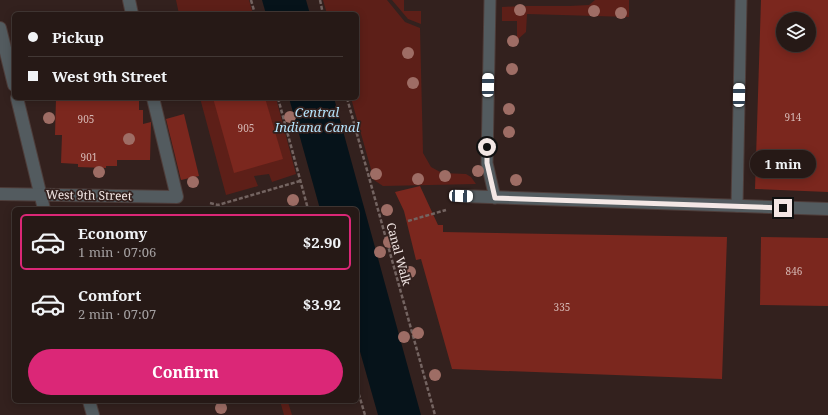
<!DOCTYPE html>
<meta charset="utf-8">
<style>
body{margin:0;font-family:"Noto Serif",serif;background:#322623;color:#f1f3f6;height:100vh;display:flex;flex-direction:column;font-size:15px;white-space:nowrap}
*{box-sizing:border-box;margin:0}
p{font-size:13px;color:#a4a0a1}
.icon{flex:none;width:22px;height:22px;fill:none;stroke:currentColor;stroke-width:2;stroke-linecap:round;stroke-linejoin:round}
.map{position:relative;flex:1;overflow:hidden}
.side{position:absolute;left:12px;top:207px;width:347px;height:196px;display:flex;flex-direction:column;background:#261916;border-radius:6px;box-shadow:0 2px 10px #0003,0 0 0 1px #423835}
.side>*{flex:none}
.hud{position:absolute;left:12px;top:12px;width:347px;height:88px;border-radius:6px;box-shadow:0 2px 10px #0003,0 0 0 1px #423835;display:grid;align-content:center;height:88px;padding:0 16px;background:#261916}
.buttons{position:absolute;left:776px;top:12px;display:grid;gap:8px}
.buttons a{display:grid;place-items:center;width:40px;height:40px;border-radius:50%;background:#261916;box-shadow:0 2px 10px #0003,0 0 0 1px #423835;font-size:20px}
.end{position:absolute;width:18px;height:18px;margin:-9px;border:5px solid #f3e7e5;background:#111;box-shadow:0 0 0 2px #111}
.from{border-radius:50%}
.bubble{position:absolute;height:28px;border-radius:14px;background:#261916;box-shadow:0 2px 10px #0003,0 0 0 1px #423835;font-size:13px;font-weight:700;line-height:28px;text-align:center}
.car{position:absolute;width:12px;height:24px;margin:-12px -6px;border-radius:5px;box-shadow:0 0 3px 1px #0007;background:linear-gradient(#fff 24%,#345 0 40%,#fff 0 76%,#345 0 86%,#fff 0)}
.hud b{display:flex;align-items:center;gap:14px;height:38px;font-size:15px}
.hud b+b{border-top:1px solid #423835}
.hud i{width:10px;height:10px;background:#f1f3f6}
ul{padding:7px 0 0;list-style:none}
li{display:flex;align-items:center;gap:12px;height:56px;margin:0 8px 6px;padding:0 8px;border:2px solid transparent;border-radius:6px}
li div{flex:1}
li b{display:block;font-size:15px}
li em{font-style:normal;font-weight:700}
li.active{border-color:#db2777}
li>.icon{width:36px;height:36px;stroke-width:1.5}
.cta{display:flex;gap:8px;margin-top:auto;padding:8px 16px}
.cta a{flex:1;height:46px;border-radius:24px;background:#db2777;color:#fff;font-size:16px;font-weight:700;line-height:46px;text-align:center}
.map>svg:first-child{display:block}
</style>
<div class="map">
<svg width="828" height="415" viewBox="0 0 828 415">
<rect width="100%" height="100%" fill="#33211e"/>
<g fill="#5d1f18">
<polygon points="176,0 249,0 253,14 179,14"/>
<polygon points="323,0 387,0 405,22 420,28 423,153 431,167 442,173 466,174 471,177 476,184 383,186 374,180 351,98 357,98 357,14 327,14"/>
<polygon points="392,0 404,0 404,11 421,11 421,24 408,19"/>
<polygon points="595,0 629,0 629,17 527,14 526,32 517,40 517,21 502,21 502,7 522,6 570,6 589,5"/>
<polygon points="200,98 276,98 296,174 272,182 269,174 254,176 258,186 226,195"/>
<polygon points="280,401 292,401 288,402 292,415 284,415"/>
</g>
<g fill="#06131a">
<polygon points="262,0 306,0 310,14 266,14"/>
<polygon points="289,98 334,98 421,415 378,415 357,341 357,209 320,209"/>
</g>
<g fill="#7b271e" fill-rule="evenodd">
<path d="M761 0H828V192L755 189ZM783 19H809V45H783Z"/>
<polygon points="56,98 139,98 139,110 143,110 143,124 151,122 150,160 117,160 117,166 106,166 106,168 78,167 78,164 61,163 62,135 55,135"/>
<polygon points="213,98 265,98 283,159 234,173"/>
<polygon points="184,114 199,176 181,180 166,119"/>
<polygon points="420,186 438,225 443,225 443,232 727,237 722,379 452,369 421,259 416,260 404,211 395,192"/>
<polygon points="761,237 828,238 828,306 760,305"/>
</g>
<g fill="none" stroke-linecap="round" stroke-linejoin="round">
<defs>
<g id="lane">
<polyline points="490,0 487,163 495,198"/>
<polyline points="737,206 741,0"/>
</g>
<g id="street">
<polyline points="129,0 132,14"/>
<polyline points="0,28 14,85"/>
<polyline points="17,98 44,209"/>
<polyline points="0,194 177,197 153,98"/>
<polyline points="461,196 828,209"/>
<polyline points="89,401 93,415"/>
</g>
</defs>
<use href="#lane" stroke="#4e3d3a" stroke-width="13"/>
<use href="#street" stroke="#4e3d3a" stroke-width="14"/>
<g stroke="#746461" stroke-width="2.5" stroke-dasharray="4 2" stroke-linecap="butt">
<polyline points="251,0 255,14"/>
<polyline points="320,0 323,14"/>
<polyline points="278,98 308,209"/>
<polyline points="347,98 435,415"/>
<polyline points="210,203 218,205 300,181"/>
<polyline points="408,221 446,210"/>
<polyline points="357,388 365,415"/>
</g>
<use href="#lane" stroke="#535b5f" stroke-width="11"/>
<use href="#street" stroke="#535b5f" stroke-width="12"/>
</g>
<g fill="#9e6d65">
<circle cx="520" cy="10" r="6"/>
<circle cx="594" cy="11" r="6"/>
<circle cx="621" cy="13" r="6"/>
<circle cx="513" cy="41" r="6"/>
<circle cx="408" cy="53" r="6"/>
<circle cx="512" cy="69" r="6"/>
<circle cx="413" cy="83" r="6"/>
<circle cx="509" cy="109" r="6"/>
<circle cx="290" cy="117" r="6"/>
<circle cx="49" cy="118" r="6"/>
<circle cx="509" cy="132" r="6"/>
<circle cx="129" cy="139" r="6"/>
<circle cx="478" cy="171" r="6"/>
<circle cx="99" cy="172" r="6"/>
<circle cx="376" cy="174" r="6"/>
<circle cx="445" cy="176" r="6"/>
<circle cx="418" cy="179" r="6"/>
<circle cx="516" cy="180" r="6"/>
<circle cx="193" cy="182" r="6"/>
<circle cx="293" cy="200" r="6"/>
<circle cx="387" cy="210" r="6"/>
<circle cx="389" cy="242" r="6"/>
<circle cx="380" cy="252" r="6"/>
<circle cx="410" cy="272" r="6"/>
<circle cx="418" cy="333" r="6"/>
<circle cx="404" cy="337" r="6"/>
<circle cx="435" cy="375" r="6"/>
<circle cx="221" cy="408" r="6"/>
</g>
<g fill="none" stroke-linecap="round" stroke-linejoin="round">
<polyline stroke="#f3e7e5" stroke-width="5" points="487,147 487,163 495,198 783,208"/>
</g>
<g text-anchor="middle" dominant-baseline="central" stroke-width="3.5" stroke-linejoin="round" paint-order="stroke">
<g font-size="10" fill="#d5b7b3">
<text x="793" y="117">914</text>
<text x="86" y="119">905</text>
<text x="246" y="128">905</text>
<text x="89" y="157">901</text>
<text x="794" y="271">846</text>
<text x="562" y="307">335</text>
</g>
<g font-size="12" fill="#f3e7e5" stroke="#33211e">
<text transform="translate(89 195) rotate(1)">West 9th Street</text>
<text transform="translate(399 254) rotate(75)">Canal Walk</text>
</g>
<g font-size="13" font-style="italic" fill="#b4e3fc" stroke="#33211e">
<text x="317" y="112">Central<tspan x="317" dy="15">Indiana Canal</tspan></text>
</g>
</g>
</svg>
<div class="buttons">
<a><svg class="icon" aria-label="layers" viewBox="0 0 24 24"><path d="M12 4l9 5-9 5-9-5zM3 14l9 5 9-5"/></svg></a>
</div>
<i class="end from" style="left:487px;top:147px"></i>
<i class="end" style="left:783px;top:208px"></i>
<div class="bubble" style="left:750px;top:150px;width:66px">1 min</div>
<i class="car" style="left:488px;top:85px;rotate:1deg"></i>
<i class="car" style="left:739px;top:95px;rotate:1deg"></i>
<i class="car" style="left:461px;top:196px;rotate:92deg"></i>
<div class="hud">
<b><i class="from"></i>Pickup</b>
<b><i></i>West 9th Street</b>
</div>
<section class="side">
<ul>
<li class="active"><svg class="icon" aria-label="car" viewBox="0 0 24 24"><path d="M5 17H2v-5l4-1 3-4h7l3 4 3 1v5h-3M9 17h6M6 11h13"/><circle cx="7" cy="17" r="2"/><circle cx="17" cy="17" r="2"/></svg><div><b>Economy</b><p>1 min · 07:06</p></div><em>$2.90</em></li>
<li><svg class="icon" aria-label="car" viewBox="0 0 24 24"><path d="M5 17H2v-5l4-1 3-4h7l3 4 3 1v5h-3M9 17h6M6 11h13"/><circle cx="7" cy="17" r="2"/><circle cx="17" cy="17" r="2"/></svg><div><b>Comfort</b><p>2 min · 07:07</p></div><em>$3.92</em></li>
</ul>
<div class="cta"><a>Confirm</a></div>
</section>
</div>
